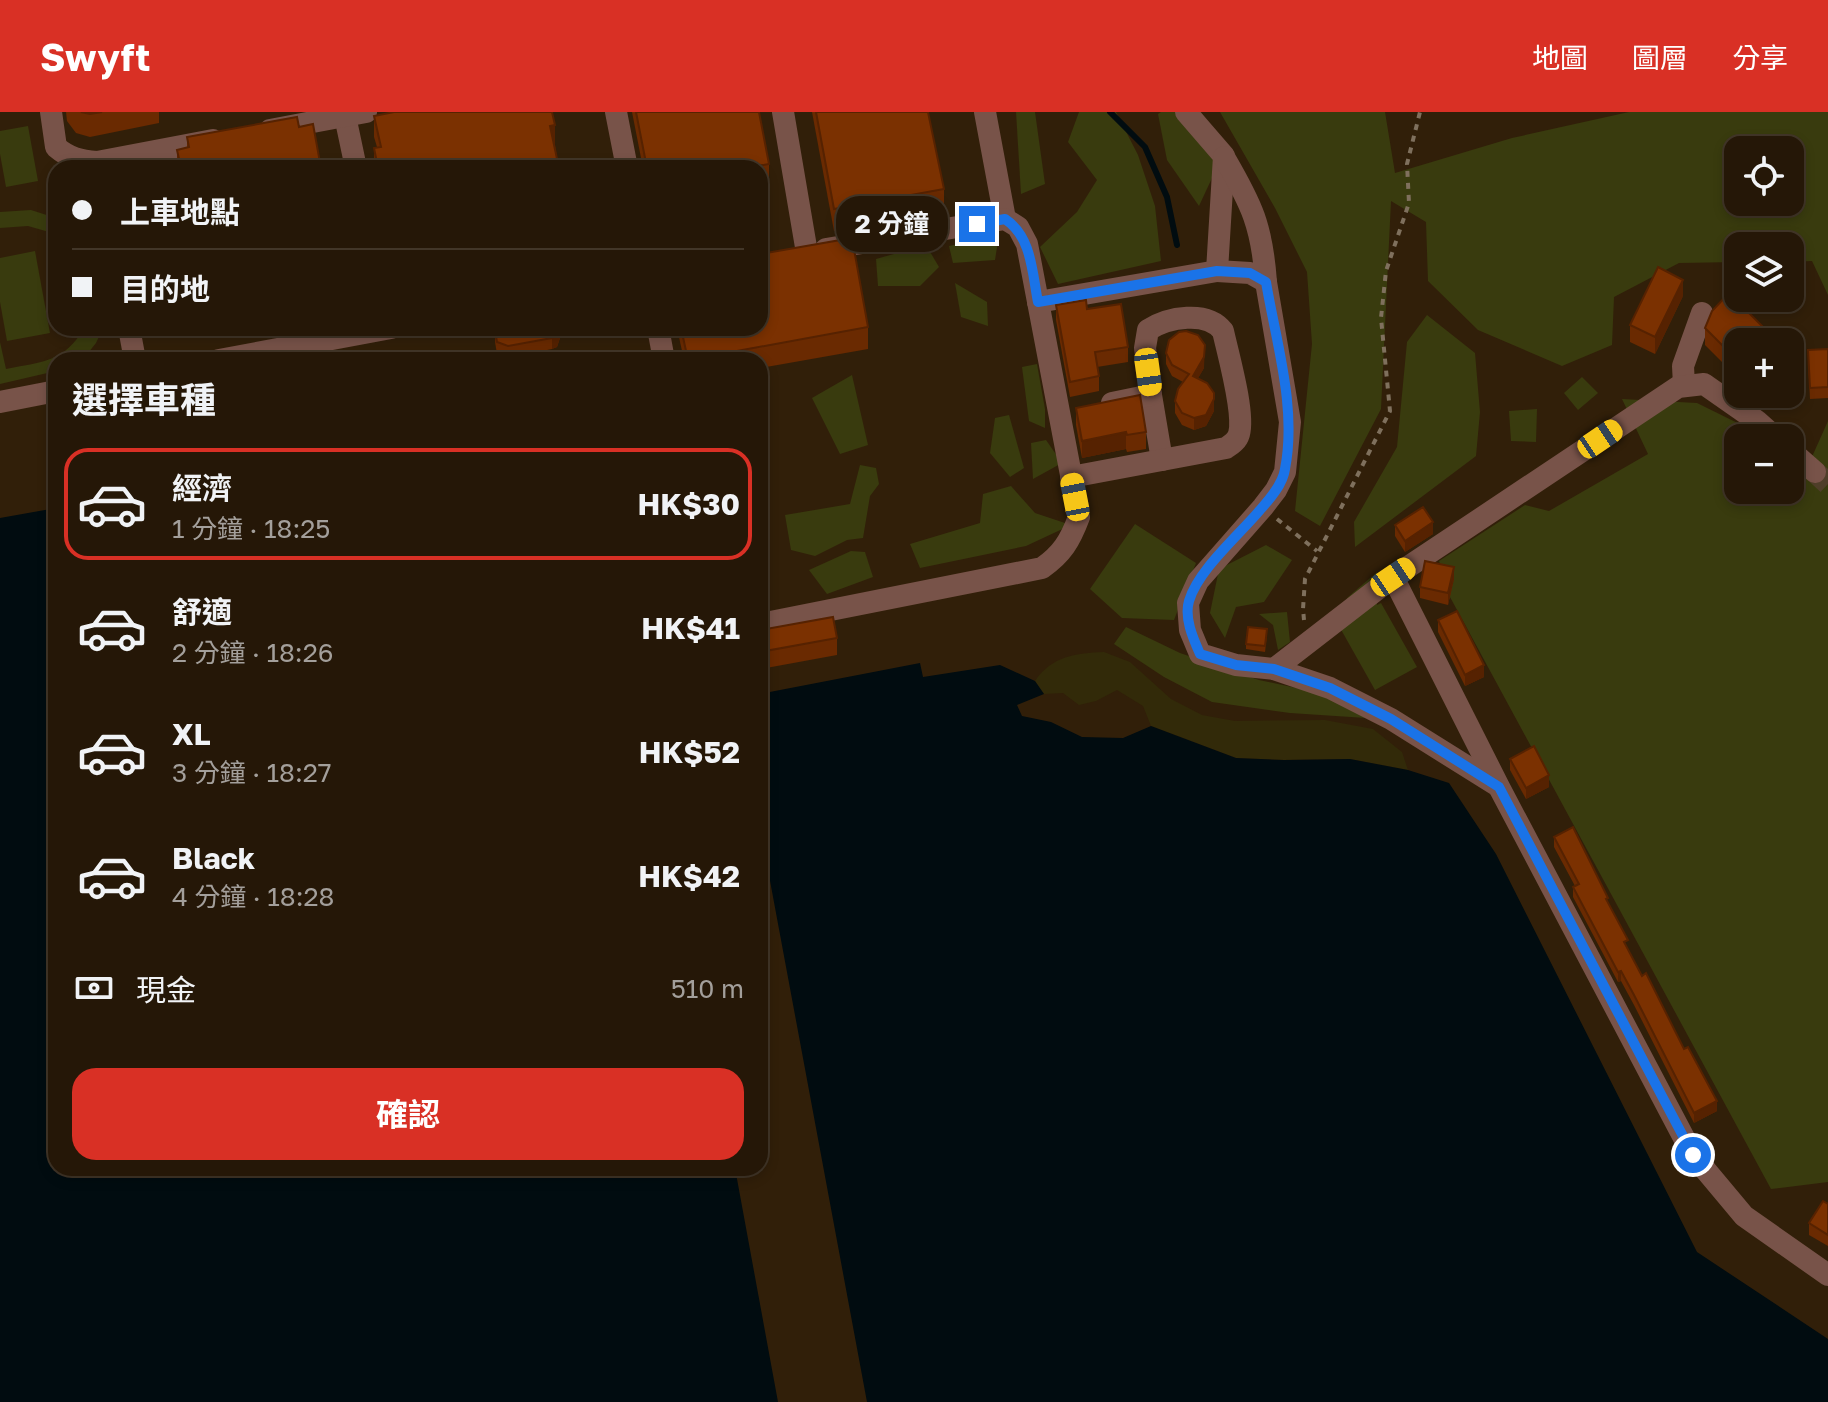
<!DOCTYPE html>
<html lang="zh-TW">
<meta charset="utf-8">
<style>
body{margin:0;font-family:"Golos Text","Noto Sans TC",sans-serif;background:#312415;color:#f1f3f6;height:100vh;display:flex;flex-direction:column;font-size:30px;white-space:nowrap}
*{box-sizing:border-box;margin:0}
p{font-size:26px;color:#a39f9b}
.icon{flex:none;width:44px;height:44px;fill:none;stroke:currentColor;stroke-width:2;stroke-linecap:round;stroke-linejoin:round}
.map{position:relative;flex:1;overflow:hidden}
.drawer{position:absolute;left:48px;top:240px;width:720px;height:824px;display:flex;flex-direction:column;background:#251707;border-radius:24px;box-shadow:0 4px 12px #0003,0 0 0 2px #423628}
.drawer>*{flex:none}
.hud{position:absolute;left:48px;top:48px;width:720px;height:176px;border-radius:24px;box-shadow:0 4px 12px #0003,0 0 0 2px #423628;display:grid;align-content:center;height:176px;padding:0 24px;background:#251707}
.buttons{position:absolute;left:1724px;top:24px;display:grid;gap:16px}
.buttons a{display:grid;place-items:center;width:80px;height:80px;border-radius:16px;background:#251707;box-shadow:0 4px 12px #0003,0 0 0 2px #423628;font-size:40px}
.end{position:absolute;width:36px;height:36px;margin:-18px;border:10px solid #1a73e8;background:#fff;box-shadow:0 0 0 4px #fff}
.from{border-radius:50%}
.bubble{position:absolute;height:56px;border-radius:24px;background:#251707;box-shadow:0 4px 12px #0003,0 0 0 2px #423628;font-size:26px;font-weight:700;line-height:56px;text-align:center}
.car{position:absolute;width:24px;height:48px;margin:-24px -12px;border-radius:10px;box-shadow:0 0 6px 2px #0007;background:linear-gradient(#f5c518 24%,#345 0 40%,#f5c518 0 76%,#345 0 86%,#f5c518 0)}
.hud b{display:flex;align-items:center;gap:28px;height:76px;font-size:30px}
.hud b+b{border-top:2px solid #423628}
.hud i{width:20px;height:20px;background:#f1f3f6}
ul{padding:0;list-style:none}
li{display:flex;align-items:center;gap:24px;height:112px;margin:0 16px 12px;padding:0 8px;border:4px solid transparent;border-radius:24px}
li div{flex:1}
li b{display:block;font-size:30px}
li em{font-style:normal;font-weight:700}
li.selected{border-color:#d93025}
li>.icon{width:72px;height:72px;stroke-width:1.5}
h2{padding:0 24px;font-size:36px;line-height:96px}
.pay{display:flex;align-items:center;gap:20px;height:88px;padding:0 24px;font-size:30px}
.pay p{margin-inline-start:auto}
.button{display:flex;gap:16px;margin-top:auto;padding:16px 24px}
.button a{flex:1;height:92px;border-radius:24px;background:#d93025;color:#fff;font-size:32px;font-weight:700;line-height:92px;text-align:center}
header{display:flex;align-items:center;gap:48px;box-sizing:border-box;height:112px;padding:0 40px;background:#d93025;color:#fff}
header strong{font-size:38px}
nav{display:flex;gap:44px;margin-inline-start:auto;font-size:28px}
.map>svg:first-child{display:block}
</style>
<header>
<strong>Swyft</strong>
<nav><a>地圖</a><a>圖層</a><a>分享</a></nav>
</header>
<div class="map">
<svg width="1828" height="1290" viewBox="0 0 1828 1290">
<rect width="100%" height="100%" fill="#311f09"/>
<g fill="#393b0e" fill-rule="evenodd">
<polygon points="1016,0 1035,0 1045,72 1021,82"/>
<polygon points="1079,0 1116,0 1138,43 1155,94 1161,149 1058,172 1040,135 1077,100 1097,68 1068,30"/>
<polygon points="1161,0 1201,0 1219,25 1212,66 1199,94 1167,48 1158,2"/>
<path d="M1220 0H1385L1395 61 1512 26 1629 0H1828V183L1812 149 1790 150V134H1738V150L1679 151 1614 185 1612 233 1562 254 1478 218 1428 169 1426 110 1391 89 1381 297 1320 414 1295 399 1312 232 1307 160 1275 96ZM1738 38H1790V90H1738Z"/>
<polygon points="28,14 38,69 6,75 0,42 0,19"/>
<polygon points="31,98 56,106 56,122 28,114 0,116 0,100"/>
<polygon points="999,123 995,148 953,151 949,134"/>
<polygon points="926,133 939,155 920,174 878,174 876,147"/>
<polygon points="35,139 50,221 7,229 0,190 0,146"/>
<polygon points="955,171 987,190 988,214 961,205"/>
<polygon points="1427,203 1475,241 1480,300 1476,344 1355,435 1354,410 1397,335 1407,230"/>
<path d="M84 216H103L96 231 84 246 56 248V259L0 272V230L6 257C41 250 65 250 84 216Z"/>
<polygon points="1037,252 1045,297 1045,316 1029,309 1022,255"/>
<polygon points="852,263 868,333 840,342 812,286"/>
<polygon points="1582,265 1598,281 1578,298 1564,281"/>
<polygon points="1622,287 1697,291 1768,326 1738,326 1738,378 1790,378 1790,337 1811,347 1828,309 1828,1070 1771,1077 1450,485 1439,449 1525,393 1549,399 1648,342"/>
<polygon points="1537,297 1536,330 1511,329 1509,299"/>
<polygon points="1009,303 1024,356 1010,365 990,341 995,306"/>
<polygon points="1046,328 1062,351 1033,367 1031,331"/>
<polygon points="860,353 876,356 879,372 870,384 863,426 847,428 815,444 791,438 785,403 850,392"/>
<polygon points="1011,374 1035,401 1071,413 1026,434 920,456 910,432 980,411 983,382"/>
<polygon points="1135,412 1196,451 1174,508 1122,506 1090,477"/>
<polygon points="1266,433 1292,448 1264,490 1236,495 1225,526 1210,501 1219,457"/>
<polygon points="851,439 865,440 873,465 827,482 809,458"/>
<polygon points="1377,460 1377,493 1381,491 1417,555 1375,578 1339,514 1347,486"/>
<polygon points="1287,500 1290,530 1278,538 1273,513 1259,502"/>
<polygon points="1126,515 1180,541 1259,568 1324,582 1366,606 1290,601 1212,590 1164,565 1114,532"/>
</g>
<path fill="#322a09" d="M1104 540 1130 550 1171 587 1202 603 1235 609 1325 608 1373 617 1402 640 1408 658 1350 647 1284 648 1236 646 1151 614 1143 594 1117 578 1096 589 1079 593 1063 581 1044 582 1035 569C1052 544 1076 541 1104 540Z"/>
<g fill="#010c10">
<polygon points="56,396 56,1056 735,1056 778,1290 0,1290 0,406"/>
<polygon points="920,551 923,565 1000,553 1035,569 1044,582 1017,593 1022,604 1051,610 1082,625 1123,626 1151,614 1236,646 1284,648 1350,647 1408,658 1449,671 1496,742 1697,1140 1828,1227 1828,1290 867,1290 760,715 760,582"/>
</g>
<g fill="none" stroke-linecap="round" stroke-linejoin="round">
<polyline stroke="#010c10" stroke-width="6" points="1110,0 1145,35 1167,85 1177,133"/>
<polyline stroke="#4f3e29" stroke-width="22" stroke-dasharray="22 11" stroke-linecap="butt" points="1815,360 1828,372"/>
<g stroke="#7f705d" stroke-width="4" stroke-dasharray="6 6" stroke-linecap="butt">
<polyline points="1277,407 1317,439"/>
<polyline points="1304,508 1303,497 1305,467 1390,299 1381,206 1386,159 1409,91 1407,52 1420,0"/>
</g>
<g stroke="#785349" stroke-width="22">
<path d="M51 0 56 35C69 46 80 49 97 50L213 28"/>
<polyline points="616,0 627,56"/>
<polyline points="783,0 807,141"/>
<polyline points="985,0 1005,107"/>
<polyline points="1186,0 1224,44 1217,159 1250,161 1266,170 1290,310 1285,360 1276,378 1263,395 1198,469 1188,491 1190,518 1200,542 1236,553 1274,557 1330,576 1391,607 1498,674"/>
<polyline points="345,4 356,56"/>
<polyline points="270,18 366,0"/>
<path d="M1224 45C1252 93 1262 114 1266 170"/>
<polyline points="1038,190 1217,159"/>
<polyline points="129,216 135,248"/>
<polyline points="658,216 664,248"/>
<polyline points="219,248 391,216"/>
<polyline points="1684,273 1683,254 1702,201"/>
<polyline points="1151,283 1162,348"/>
<polyline points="0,290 56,279"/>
<polyline points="1790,338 1815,360"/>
<path d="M1071 365 1226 336C1232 332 1237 329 1239 322 1245 301 1228 242 1223 219 1207 198 1168 205 1148 218L1145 236 1151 283 1112 291"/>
<polyline points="1393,465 1678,275 1704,272 1757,309 1776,326"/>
<path d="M760 512 1042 456C1062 442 1070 429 1079 405L1027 132 1018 115 1005 107 826 137"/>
<polyline points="1274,557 1393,465 1499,675 1693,1043 1744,1104 1828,1163"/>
</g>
</g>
<g fill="#6a2a01">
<polygon points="66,0 159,0 159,11 90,25 76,21 67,9"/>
<polygon points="632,0 759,0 769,52 769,74 760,76 760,56 643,56"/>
<polygon points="812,0 928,0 944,77 944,99 834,119"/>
<polygon points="374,4 555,34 559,56 374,56 374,36 377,35 374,25"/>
<polygon points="299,15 321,56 177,56 177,38 187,36 187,25"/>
<polygon points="1683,184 1655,242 1630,230 1630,213"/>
<polygon points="1056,193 1087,197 1128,235 1128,250 1097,255 1099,264 1099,279 1070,285 1056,208"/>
<polygon points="868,215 868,237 760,256 760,248 684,248 677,216"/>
<polygon points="159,216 177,216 160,219"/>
<polygon points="242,216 289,216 244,224"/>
<polygon points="561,216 561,223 557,235 552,237 508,246 497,242 495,230 495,219"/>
<polygon points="1705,216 1738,230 1738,266 1705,233"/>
<polygon points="1828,237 1828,286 1810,287 1808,250"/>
<polygon points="1166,241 1204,256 1198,266 1214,299 1206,314 1194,318 1182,313 1175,301 1175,289 1183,270 1172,264 1166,252"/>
<polygon points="1754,282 1787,282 1770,298"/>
<polygon points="1076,296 1146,320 1146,337 1127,340 1126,337 1082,346 1076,313"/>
<polygon points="1395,413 1433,422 1405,440 1395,424"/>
<polygon points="1454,467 1448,493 1420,486 1420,475"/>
<polygon points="1438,508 1484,565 1465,574 1438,520"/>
<polygon points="760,518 837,526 837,543 760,557"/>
<polygon points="1267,523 1265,540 1246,537 1246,532"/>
<polygon points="1510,647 1549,675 1526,687 1510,658"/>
<polygon points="1554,725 1608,791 1628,838 1717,999 1694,1011 1634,893 1621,869 1618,870 1573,785 1573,775 1575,774 1554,735"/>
<polygon points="1828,1092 1828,1134 1809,1123 1809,1111"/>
</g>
<g fill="#562201">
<polygon points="555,13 555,34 550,35 550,14"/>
<polygon points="1683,168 1683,184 1655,242 1655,225"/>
<polygon points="560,216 561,216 561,223 557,235 552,237 552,226"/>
<polygon points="1205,233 1204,256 1193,275 1193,264"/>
<polygon points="1800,252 1800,269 1790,279 1790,262"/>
<polygon points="1770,282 1787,282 1770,298"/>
<polygon points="1214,287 1214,299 1206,314 1194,318 1194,306"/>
<polygon points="1126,320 1126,337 1082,346 1082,329"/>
<polygon points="1433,410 1433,422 1405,440 1405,429"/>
<polygon points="1454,455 1454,467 1448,493 1448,481"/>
<polygon points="1484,553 1484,565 1465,574 1465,563"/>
<polygon points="1549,663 1549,675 1526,687 1526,676"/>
<polygon points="1621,859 1621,869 1618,870 1618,860"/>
<polygon points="1717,989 1717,999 1694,1011 1694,1001"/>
</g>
<g fill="#7b3101" stroke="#562201" stroke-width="2">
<polygon points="81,0 102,0 90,2"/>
<polygon points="394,0 552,0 555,13 550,14 559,56 509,56 509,54 501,56 378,56 374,36 381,35 374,4"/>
<polygon points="636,0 759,0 769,52 745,56 647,56"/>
<polygon points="816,0 928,0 944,77 834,97"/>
<polygon points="297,5 299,15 313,12 321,56 181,56 177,38 189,35 187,25"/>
<polygon points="852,126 868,215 688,248 681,216 760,216 760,142"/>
<polygon points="1658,155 1683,168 1655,225 1630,213"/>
<polygon points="1729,181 1778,230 1738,230 1738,249 1705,216 1712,199"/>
<polygon points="1086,188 1087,197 1121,192 1128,235 1095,240 1099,264 1070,270 1056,193"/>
<polygon points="498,216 560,216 557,223 552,226 508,234 497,230 495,219"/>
<polygon points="1186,219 1198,223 1205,233 1204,245 1193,264 1207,271 1214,281 1214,287 1206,303 1194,306 1182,301 1175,289 1178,277 1189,262 1172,253 1166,241 1169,228 1179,220"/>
<polygon points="1828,237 1828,275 1810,276 1808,238"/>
<polygon points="1790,242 1800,252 1790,262"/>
<polygon points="1140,283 1146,320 1127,323 1126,320 1082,329 1076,296"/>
<polygon points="1423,395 1433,410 1405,429 1395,413"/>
<polygon points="1425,449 1454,455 1448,481 1420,475"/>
<polygon points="1457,499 1484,553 1465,563 1438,508"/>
<polygon points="833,505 837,526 760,540 760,518"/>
<polygon points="1248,515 1267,517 1265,534 1246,532"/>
<polygon points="1534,634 1549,663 1526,676 1510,647"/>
<polygon points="1573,715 1608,786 1606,787 1628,828 1624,830 1642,864 1646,861 1684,937 1688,935 1717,989 1694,1001 1634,883 1621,859 1618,860 1573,775 1579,772 1554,725"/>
<polygon points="1823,1089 1828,1092 1828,1123 1809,1111"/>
</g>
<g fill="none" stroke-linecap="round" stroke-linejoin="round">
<path stroke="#1a73e8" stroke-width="10" d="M977 112 1005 107C1032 125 1032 160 1038 190L1217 159 1250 161 1266 170C1276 230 1297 296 1285 357 1283 372 1270 387 1260 398 1239 423 1198 458 1189 489 1184 506 1193 526 1200 542L1236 553 1274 557 1330 576 1391 607 1499 675 1693 1043"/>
</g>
</svg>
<div class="buttons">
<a><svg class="icon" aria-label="locate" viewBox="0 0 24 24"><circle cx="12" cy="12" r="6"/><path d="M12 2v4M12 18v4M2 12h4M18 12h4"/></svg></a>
<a><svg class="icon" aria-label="layers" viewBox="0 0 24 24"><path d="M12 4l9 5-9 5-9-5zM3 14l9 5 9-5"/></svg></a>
<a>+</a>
<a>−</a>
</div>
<i class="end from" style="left:1693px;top:1043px"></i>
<i class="end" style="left:977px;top:112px"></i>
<div class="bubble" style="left:836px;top:84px;width:112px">2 分鐘</div>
<i class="car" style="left:1148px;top:260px;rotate:172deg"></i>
<i class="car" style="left:1600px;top:327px;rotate:56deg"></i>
<i class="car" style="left:1075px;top:385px;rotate:349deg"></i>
<i class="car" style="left:1393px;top:465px;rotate:56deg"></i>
<div class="hud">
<b><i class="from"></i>上車地點</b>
<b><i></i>目的地</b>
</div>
<section class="drawer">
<h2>選擇車種</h2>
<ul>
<li class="selected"><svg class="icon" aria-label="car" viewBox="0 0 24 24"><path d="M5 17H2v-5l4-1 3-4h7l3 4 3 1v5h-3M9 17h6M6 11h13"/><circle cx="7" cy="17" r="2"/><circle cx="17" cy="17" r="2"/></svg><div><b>經濟</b><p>1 分鐘 · 18:25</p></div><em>HK$30</em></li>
<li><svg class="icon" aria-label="car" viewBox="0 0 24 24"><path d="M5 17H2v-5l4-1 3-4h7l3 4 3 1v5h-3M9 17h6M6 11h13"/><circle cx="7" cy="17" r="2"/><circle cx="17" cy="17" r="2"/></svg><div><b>舒適</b><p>2 分鐘 · 18:26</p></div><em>HK$41</em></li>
<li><svg class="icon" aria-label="car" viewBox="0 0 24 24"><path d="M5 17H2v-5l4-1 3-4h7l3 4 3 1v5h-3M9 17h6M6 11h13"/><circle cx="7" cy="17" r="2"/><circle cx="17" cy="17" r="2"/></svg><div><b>XL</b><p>3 分鐘 · 18:27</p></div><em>HK$52</em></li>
<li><svg class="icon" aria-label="car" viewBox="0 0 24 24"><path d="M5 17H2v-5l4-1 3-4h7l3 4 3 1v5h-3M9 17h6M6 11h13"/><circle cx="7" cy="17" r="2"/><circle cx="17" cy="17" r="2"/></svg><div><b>Black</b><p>4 分鐘 · 18:28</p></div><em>HK$42</em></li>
</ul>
<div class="pay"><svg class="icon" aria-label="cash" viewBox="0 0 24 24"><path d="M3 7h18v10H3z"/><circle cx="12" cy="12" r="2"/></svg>現金<p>510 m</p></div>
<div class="button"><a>確認</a></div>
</section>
</div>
